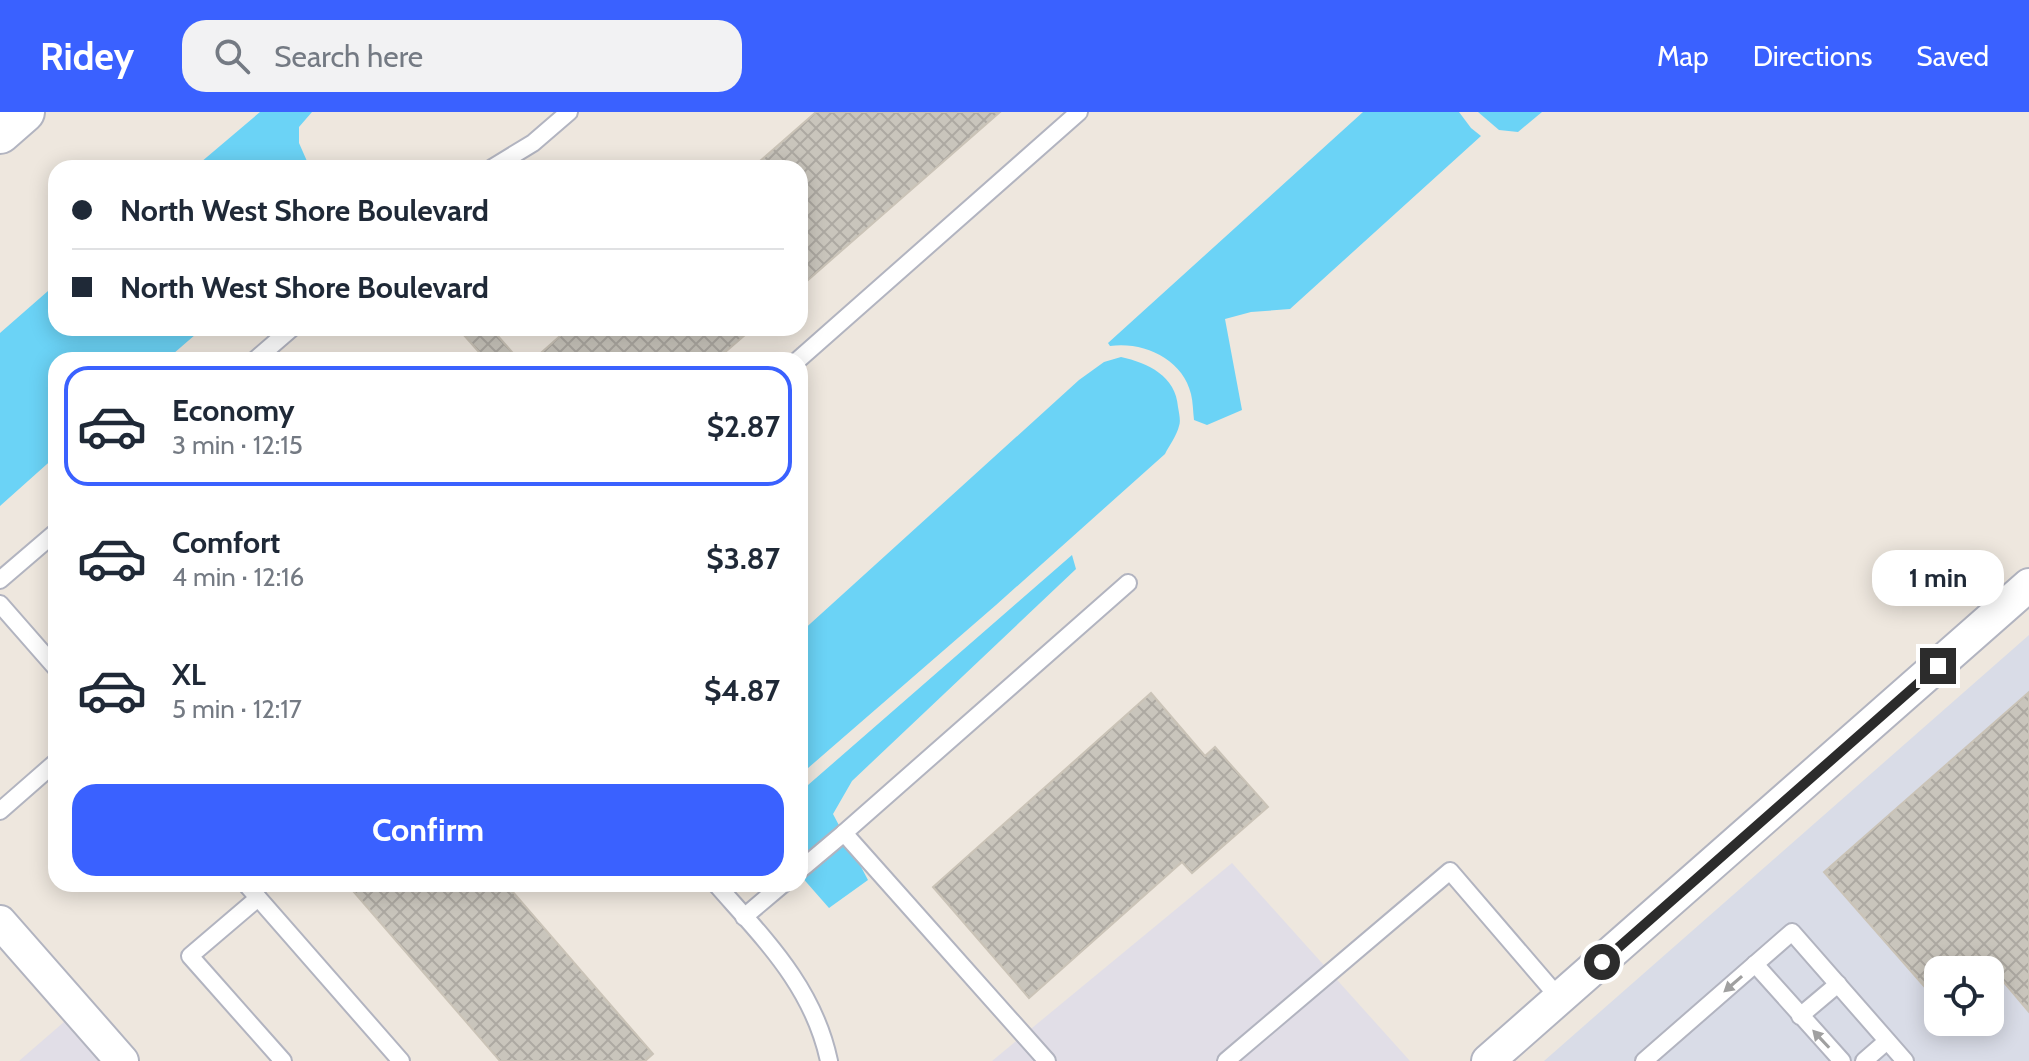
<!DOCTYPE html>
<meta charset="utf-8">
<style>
body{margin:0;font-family:Cabin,sans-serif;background:#f2f2f3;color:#1f2937;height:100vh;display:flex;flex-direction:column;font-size:30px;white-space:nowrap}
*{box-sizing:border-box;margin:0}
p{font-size:26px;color:#747a83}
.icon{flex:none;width:44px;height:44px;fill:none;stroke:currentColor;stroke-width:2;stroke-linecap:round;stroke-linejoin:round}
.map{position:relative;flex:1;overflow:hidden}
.drawer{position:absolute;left:48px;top:240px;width:760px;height:540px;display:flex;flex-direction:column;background:#fff;border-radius:24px;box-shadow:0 4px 20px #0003}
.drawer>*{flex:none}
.guide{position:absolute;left:48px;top:48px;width:760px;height:176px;border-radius:24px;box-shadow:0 4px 20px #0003;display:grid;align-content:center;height:176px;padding:0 24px;background:#fff}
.fabs{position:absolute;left:1924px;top:844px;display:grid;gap:16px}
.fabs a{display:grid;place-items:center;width:80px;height:80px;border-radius:16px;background:#fff;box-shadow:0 4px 20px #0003;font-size:40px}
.end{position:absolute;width:36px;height:36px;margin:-18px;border:10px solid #2c2c2c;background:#fff;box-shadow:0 0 0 4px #fff}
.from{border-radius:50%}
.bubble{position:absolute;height:56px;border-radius:24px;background:#fff;box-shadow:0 4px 20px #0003;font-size:26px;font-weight:800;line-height:56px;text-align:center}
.guide b{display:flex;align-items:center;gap:28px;height:76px;font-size:30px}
.guide b+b{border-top:2px solid #e0e1e3}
.guide i{width:20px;height:20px;background:#1f2937}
ul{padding:14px 0 0;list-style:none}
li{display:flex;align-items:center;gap:24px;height:120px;margin:0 16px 12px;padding:0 8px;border:4px solid transparent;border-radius:24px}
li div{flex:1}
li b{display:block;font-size:30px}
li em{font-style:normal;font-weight:800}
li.selected{border-color:#3a61ff}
li>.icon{width:72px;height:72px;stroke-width:1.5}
.cta{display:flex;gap:16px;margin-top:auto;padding:16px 24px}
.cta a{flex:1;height:92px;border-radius:24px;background:#3a61ff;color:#fff;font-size:32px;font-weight:800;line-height:92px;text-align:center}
header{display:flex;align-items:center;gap:48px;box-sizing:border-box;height:112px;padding:0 40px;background:#3a61ff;color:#fff}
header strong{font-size:38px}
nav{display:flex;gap:44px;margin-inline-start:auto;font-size:28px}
.search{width:560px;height:72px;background:#f2f2f3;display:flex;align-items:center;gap:20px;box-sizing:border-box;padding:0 28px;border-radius:24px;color:#747a83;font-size:30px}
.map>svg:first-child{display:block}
</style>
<header>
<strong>Ridey</strong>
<div class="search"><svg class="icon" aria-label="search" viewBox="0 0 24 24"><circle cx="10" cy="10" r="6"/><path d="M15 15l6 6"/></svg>Search here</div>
<nav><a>Map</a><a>Directions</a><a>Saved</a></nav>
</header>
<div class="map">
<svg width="2029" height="949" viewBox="0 0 2029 949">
<defs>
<pattern id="building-cross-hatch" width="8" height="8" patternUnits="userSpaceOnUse" patternTransform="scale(2)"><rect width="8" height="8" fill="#c9c5bc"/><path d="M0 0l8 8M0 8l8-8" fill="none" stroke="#ada9a2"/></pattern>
</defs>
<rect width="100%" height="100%" fill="#eee7de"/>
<g fill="#e1dee7">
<polygon points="1232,751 1410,949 992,949"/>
<polygon points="64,910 99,949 19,949"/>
</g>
<path fill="#d9dce7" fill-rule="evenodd" d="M2029 523V949H1544ZM1938 858H1990V910H1938Z"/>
<g fill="#6bd3f6">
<polygon points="260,0 312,0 299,15 299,31 310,56 194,56"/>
<path d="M1363 0H1459L1471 16 1481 24 1290 197 1251 200 1225 207 1242 298 1207 313 1194 308C1193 300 1193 290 1191 282 1183 247 1143 229 1110 234L1108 231Z"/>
<polygon points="1478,0 1542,0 1518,20 1499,18"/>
<polygon points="56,172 56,216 203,216 166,248 56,248 56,344 0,394 0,221"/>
<path d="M1121 245C1148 251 1176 264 1178 295 1179 301 1181 309 1179 314 1177 323 1169 334 1165 342L996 493 800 663V521L1079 268 1104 250Z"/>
<polygon points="1072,443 1076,457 852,669 833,702 868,768 829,796 800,763 800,680"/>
</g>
<g fill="url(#building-cross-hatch)" stroke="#cac3b7" stroke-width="2">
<polygon points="816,0 1000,0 800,175 800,56 752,56"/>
<polygon points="470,216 491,216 519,248 486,248 463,222"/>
<polygon points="569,216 753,216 716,248 533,248"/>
<polygon points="2029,580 2029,900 1986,849 1975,858 1938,858 1937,889 1824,760"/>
<polygon points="1151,581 1205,644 1215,635 1268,695 1192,761 1182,750 1029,886 933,775"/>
<polygon points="347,772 506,772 653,942 645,949 500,949"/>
</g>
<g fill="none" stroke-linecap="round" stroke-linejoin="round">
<defs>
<g id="service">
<polyline points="492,56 533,31 569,0"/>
<polyline points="255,248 292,216"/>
<polyline points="798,248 1079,0"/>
<polyline points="0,468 56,420"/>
<polyline points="0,492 56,556"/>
<polyline points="0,699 56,650"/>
<polyline points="844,721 1128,471"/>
<polyline points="800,758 844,721 1047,949"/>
<polyline points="246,772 401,949"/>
<path d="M716 772C764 827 813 874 829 949"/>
<polyline points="258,786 190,844 283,949"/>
<polyline points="744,805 783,772"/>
<polyline points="1755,852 1842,949"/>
<polyline points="1800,904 1838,872"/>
<polyline points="1226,949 1450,759 1560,887"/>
<polyline points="1644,949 1792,820 1905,949"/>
<polyline points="1864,949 1887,929"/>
</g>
<g id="minor">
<polyline points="0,810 122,949"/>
<polyline points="1488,949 2029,473"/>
</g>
<polyline id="tertiary" points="0,21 24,0"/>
</defs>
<use href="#service" stroke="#b2b4c0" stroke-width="20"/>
<use href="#minor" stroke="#b2b4c0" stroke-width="36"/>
<use href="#tertiary" stroke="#b2b4c0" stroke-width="44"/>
<use href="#service" stroke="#fff" stroke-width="16"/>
<use href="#minor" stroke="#fff" stroke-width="32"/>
<use href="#tertiary" stroke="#fff" stroke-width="40"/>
</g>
<defs><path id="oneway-solid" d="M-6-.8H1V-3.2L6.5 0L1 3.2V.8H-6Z" transform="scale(2)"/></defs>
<g fill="#a0a0a0">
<use href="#oneway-solid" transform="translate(1733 872) rotate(139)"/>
<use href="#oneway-solid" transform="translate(1821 927) rotate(-133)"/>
</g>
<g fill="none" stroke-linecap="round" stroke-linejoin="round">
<polyline stroke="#2c2c2c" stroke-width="10" points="1602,850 1938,554"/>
</g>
</svg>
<div class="fabs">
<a><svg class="icon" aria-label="locate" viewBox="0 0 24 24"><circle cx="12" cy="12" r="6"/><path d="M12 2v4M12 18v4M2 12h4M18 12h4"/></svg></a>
</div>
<i class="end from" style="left:1602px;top:850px"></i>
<i class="end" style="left:1938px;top:554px"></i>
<div class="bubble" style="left:1872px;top:438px;width:132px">1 min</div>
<div class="guide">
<b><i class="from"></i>North West Shore Boulevard</b>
<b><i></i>North West Shore Boulevard</b>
</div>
<section class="drawer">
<ul>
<li class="selected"><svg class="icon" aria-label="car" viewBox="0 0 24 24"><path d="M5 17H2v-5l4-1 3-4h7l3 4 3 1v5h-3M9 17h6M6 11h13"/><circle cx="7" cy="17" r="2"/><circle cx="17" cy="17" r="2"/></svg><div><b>Economy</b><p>3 min · 12:15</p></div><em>$2.87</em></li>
<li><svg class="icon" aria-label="car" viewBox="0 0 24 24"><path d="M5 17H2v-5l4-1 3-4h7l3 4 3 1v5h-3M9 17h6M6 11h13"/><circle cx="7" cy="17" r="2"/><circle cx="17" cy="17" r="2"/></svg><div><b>Comfort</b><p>4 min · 12:16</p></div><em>$3.87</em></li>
<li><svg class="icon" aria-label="car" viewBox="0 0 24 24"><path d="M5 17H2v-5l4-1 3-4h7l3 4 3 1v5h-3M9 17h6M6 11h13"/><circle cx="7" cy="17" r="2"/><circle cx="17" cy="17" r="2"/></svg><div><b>XL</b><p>5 min · 12:17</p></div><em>$4.87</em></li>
</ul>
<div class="cta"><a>Confirm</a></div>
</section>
</div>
